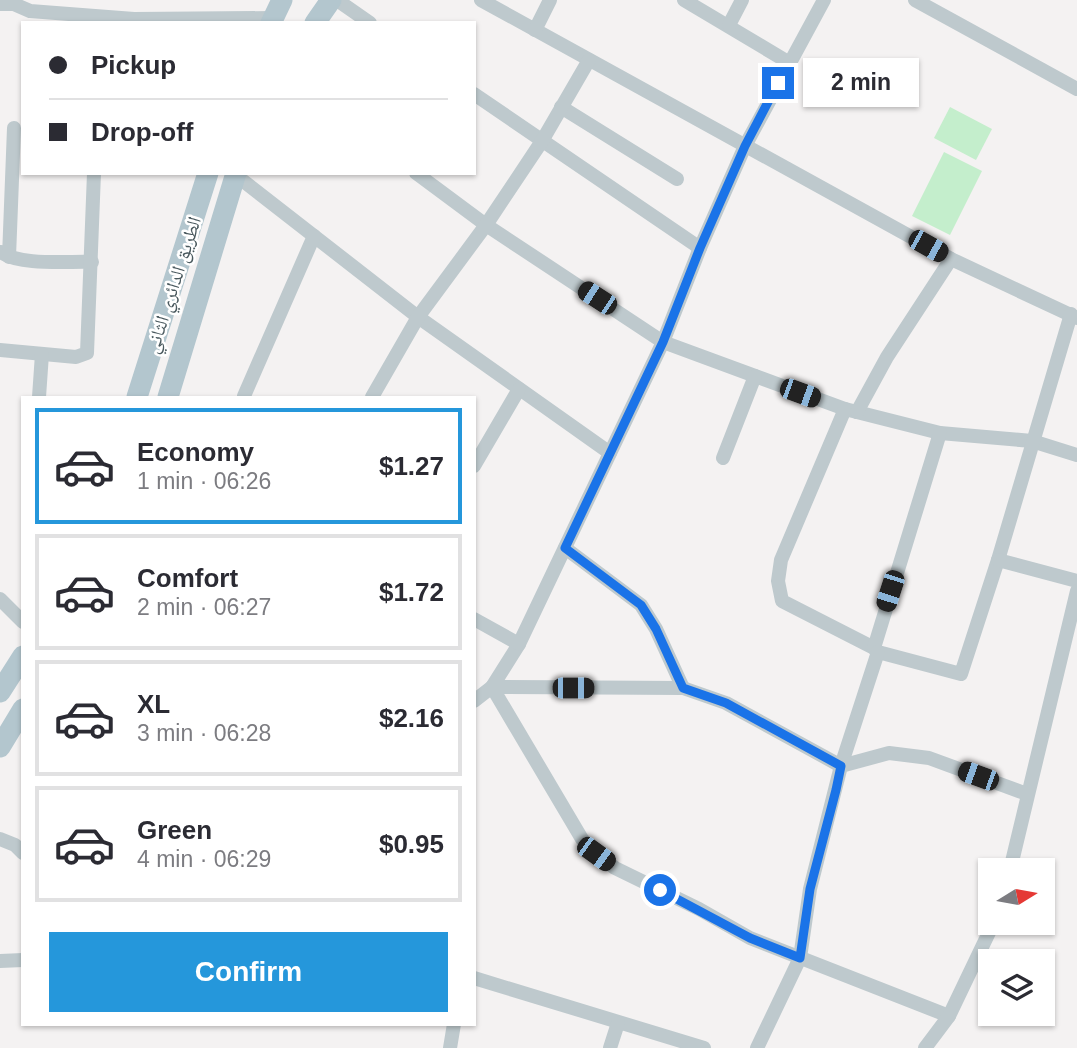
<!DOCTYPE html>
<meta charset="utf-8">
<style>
body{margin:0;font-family:Helvetica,"Noto Naskh Arabic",sans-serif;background:#f2f2f3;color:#2b2b33;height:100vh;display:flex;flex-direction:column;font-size:26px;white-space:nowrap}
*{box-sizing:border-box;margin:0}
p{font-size:23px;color:#7c7c81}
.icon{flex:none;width:38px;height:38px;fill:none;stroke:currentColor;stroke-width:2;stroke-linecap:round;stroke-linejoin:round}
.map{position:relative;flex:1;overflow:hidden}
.drawer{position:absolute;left:21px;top:396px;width:455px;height:630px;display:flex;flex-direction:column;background:#fff;border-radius:0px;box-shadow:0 2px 5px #0004}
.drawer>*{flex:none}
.banner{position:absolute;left:21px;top:21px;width:455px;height:154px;border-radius:0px;box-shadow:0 2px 5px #0004;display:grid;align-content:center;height:154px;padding:0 28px;background:#fff}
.needle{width:46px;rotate:79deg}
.tools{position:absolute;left:978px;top:858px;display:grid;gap:14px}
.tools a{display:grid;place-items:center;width:77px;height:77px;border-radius:0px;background:#fff;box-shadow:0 2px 5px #0004;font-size:35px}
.end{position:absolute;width:32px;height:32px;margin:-16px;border:9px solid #1a73e8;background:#fff;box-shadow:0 0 0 4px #fff}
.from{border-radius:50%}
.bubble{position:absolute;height:49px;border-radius:0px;background:#fff;box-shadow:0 2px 5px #0004;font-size:23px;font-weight:700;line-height:49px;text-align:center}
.car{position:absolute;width:21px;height:42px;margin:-21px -10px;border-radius:9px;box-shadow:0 0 5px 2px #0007;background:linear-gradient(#222 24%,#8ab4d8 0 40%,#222 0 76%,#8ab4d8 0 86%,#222 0)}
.banner b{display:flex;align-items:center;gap:24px;height:66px;font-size:26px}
.banner b+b{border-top:2px solid #e1e1e2}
.banner i{width:18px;height:18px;background:#2b2b33}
ul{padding:12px 0 0;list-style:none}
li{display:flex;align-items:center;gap:21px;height:116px;margin:0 14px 10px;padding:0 14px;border:4px solid #e1e1e2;border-radius:0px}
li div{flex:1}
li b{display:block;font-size:26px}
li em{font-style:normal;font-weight:700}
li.on{border-color:#2597db}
li>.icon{width:63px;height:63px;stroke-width:1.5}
.cta{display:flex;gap:14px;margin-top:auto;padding:14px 28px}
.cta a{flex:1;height:80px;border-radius:0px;background:#2597db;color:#fff;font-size:28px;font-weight:700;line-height:80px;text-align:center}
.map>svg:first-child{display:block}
</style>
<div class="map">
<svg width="1077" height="1048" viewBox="0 0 1077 1048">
<rect width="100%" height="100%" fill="#f4f2f2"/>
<g fill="#c4eecc">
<polygon points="950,107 992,129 976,160 934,138"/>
<polygon points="944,152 982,171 950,235 912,216"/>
</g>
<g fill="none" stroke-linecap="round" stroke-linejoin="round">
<g stroke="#bec9cd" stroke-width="14">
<polyline points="337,0 370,23"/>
<polyline points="481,0 951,259 1077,318"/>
<polyline points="684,0 788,62"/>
<polyline points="824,0 745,146 700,248 663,342 519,644 492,687 582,839 596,854 615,868 699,909 750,938 949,1016"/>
<polyline points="915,0 1077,89"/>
<polyline points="0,4 14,4 30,11 134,19 273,18"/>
<polyline points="729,25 742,0"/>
<polyline points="535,30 550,0"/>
<polyline points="474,94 700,248"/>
<polyline points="561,107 677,179"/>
<polyline points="233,173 418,317 610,453"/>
<polyline points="416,173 486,225 663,342 845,409 940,433 1032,441 1077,455"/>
<path d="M1 252C19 266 69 261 92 262"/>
<polyline points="9,257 14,128"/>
<polyline points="0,350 76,357 87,353 94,173"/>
<polyline points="244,396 314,236"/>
<polyline points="39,397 42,354"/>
<polyline points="372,397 418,317 486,225 542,141 589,60"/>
<polyline points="845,409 781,560 778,581 782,601 874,648"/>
<polyline points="857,412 887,357 951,259"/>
<polyline points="940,433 874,648 878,652 961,674 998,560 1071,314"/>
<polyline points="723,458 755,376"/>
<polyline points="474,466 519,389"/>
<polyline points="565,548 641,605 656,629 683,688"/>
<polyline points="998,560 1077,581"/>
<polyline points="0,599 23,622"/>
<polyline points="474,619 519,644"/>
<polyline points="474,701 492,687 683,688 726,703 841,766 878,652"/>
<polyline points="0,839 15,845 23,853"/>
<polyline points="1010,870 1077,591"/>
<polyline points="0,961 23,960"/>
<polyline points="474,978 704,1048"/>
<polyline points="450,1048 454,1024"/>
<polyline points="610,1048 618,1023"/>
<polyline points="757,1048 800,958 810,889 841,766 889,753 929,758 1027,794"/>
<polyline points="925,1048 949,1016 994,922"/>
</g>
<g stroke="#b3c6ce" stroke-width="21">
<polyline points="271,23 282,0"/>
<polyline points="315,23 331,0"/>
<polyline points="137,397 208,173"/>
<polyline points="168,397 236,173"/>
<polyline points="0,692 23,656"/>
<polyline points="0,747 23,709"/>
</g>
</g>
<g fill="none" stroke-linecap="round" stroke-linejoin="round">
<polyline stroke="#1a73e8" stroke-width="9" points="660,890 750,938 800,958 810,889 836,790 841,766 726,703 683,688 656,629 641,605 565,548 663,342 700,248 745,146 778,83"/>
</g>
<g text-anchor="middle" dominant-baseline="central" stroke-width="5" stroke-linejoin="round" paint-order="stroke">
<g font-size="19" fill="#4a595e" stroke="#fff">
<text transform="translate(173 285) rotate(-72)">الطريق الدائري الثاني</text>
</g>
</g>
</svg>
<div class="tools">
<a><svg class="needle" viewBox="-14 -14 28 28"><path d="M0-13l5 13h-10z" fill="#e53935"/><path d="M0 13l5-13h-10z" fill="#7c7c81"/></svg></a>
<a><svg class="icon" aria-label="layers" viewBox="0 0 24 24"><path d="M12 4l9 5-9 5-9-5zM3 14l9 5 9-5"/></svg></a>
</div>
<i class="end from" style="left:660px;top:890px"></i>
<i class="end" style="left:778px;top:83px"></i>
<div class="bubble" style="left:803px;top:58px;width:116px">2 min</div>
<i class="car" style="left:928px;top:246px;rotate:119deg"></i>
<i class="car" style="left:597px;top:298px;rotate:303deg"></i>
<i class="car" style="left:800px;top:393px;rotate:110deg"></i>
<i class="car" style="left:890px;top:591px;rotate:198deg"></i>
<i class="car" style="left:573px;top:688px;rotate:90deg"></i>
<i class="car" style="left:978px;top:776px;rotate:290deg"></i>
<i class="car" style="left:596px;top:854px;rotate:126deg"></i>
<div class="banner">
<b><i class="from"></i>Pickup</b>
<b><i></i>Drop-off</b>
</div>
<section class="drawer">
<ul>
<li class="on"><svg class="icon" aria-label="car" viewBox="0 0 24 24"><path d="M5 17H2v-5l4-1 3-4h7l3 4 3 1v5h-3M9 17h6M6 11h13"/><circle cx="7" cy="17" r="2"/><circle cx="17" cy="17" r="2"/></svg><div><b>Economy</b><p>1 min · 06:26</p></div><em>$1.27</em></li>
<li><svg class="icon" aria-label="car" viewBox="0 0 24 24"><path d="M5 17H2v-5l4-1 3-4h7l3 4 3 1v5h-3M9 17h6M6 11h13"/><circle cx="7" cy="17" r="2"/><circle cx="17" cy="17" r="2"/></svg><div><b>Comfort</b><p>2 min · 06:27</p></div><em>$1.72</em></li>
<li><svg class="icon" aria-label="car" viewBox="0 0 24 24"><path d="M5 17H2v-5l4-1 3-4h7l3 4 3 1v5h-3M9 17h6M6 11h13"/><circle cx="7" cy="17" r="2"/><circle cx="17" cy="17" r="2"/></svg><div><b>XL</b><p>3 min · 06:28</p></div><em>$2.16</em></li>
<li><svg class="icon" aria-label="car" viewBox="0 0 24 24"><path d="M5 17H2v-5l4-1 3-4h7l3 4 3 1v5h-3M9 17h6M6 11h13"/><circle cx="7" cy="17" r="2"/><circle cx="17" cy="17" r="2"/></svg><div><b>Green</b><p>4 min · 06:29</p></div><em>$0.95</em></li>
</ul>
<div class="cta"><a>Confirm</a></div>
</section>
</div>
